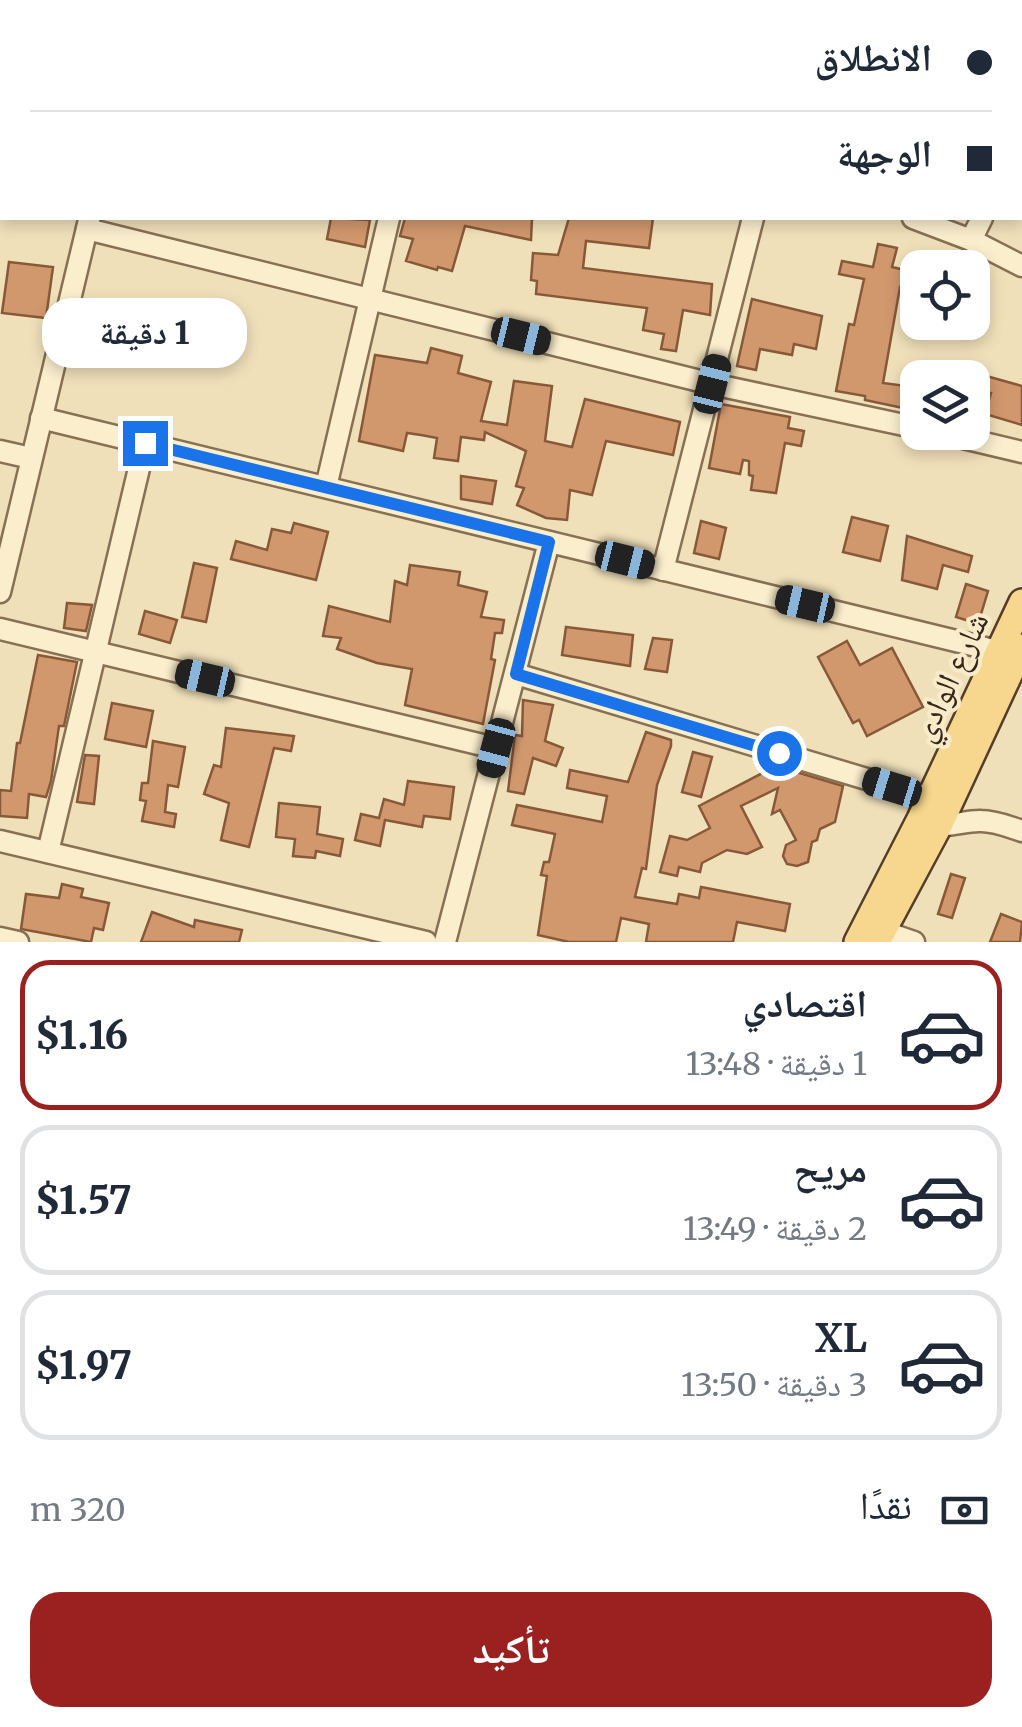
<!DOCTYPE html>
<html lang="ar">
<meta charset="utf-8">
<style>
body{margin:0;font-family:Merriweather,"Noto Naskh Arabic",serif;background:#f6f6f7;color:#1f2937;direction:rtl;height:100vh;display:flex;flex-direction:column;font-size:38px;white-space:nowrap}
*{box-sizing:border-box;margin:0}
p{font-size:32px;color:#747a83}
.icon{flex:none;width:55px;height:55px;fill:none;stroke:currentColor;stroke-width:2;stroke-linecap:round;stroke-linejoin:round}
.map{position:relative;height:942px;overflow:hidden;direction:ltr}
.details{display:flex;flex-direction:column;background:#fff;flex:1}
.details>*{flex:none}
.banner{position:absolute;left:0px;top:0px;width:1022px;height:220px;box-shadow:0 5px 15px #0003;direction:rtl;display:grid;align-content:center;height:220px;padding:0 30px;background:#fff}
.tools{position:absolute;left:900px;top:250px;display:grid;gap:20px}
.tools a{display:grid;place-items:center;width:90px;height:90px;border-radius:20px;background:#fff;box-shadow:0 5px 15px #0003;font-size:50px}
.end{position:absolute;width:45px;height:45px;margin:-22px;border:12px solid #1a73e8;background:#fff;box-shadow:0 0 0 5px #fff}
.from{border-radius:50%}
.bubble{position:absolute;height:70px;border-radius:30px;background:#fff;box-shadow:0 5px 15px #0003;font-size:32px;font-weight:800;line-height:70px;text-align:center;direction:rtl}
.car{position:absolute;width:30px;height:60px;margin:-30px -15px;border-radius:12px;box-shadow:0 0 8px 2px #0007;background:linear-gradient(#222 24%,#8ab4d8 0 40%,#222 0 76%,#8ab4d8 0 86%,#222 0)}
.banner b{display:flex;align-items:center;gap:35px;height:95px;font-size:38px}
.banner b+b{border-top:2px solid #e0e1e3}
.banner i{width:25px;height:25px;background:#1f2937}
ul{padding:18px 0 0;list-style:none}
li{display:flex;align-items:center;gap:30px;height:150px;margin:0 20px 15px;padding:0 10px;border:5px solid #e0e1e3;border-radius:30px}
li div{flex:1}
li b{display:block;font-size:38px}
li em{font-style:normal;font-weight:800}
li.on{border-color:#9a2120}
li>.icon{width:90px;height:90px;stroke-width:1.5}
.pay{display:flex;align-items:center;gap:25px;height:110px;padding:0 30px;font-size:38px}
.pay p{margin-inline-start:auto}
.primary-button{display:flex;gap:20px;margin-top:auto;padding:20px 30px}
.primary-button a{flex:1;height:115px;border-radius:30px;background:#9a2120;color:#fff;font-size:40px;font-weight:800;line-height:115px;text-align:center}
.map>svg:first-child{display:block}
</style>
<div class="map">
<svg width="1022" height="942" viewBox="0 0 1022 942">
<rect width="100%" height="100%" fill="#f0e0ba"/>
<g fill="#d1986e" stroke="#885938" stroke-width="2.5">
<polygon points="331,218 370,220 365,247 327,239"/>
<polygon points="405,218 532,218 531,240 465,226 452,271 438,267 437,270 406,261 413,239 400,236"/>
<polygon points="569,218 653,218 649,248 586,241 583,268 712,284 710,315 683,310 676,351 661,349 664,334 643,330 647,308 536,294 537,281 531,280 533,253 558,255"/>
<polygon points="878,244 897,248 892,267 909,271 905,288 900,287 883,383 906,386 903,408 865,400 865,396 836,391 849,324 854,325 864,279 839,274 842,261 873,267"/>
<polygon points="9,262 53,267 46,318 2,313"/>
<polygon points="752,299 822,316 816,349 794,344 792,355 760,349 756,370 737,366"/>
<polygon points="431,348 462,356 458,373 491,382 481,421 507,425 514,381 552,386 545,441 572,447 585,399 680,422 673,455 606,441 592,495 570,490 567,520 546,518 517,505 524,488 516,486 526,451 485,432 484,440 461,437 458,461 434,458 437,438 421,435 407,433 403,451 359,441 375,355 427,363"/>
<polygon points="972,372 1022,386 1022,425 985,414 991,393 972,391"/>
<polygon points="721,404 790,417 788,428 804,431 801,446 785,443 776,493 751,490 753,476 749,475 749,461 743,460 740,474 709,468"/>
<polygon points="461,476 496,481 492,504 461,499"/>
<polygon points="852,517 888,526 880,561 843,552"/>
<polygon points="701,521 726,528 719,559 694,553"/>
<polygon points="294,523 328,532 316,580 231,559 236,541 267,550 272,529 291,533"/>
<polygon points="907,536 972,556 968,572 943,565 937,589 902,580"/>
<polygon points="194,563 217,568 206,622 182,617"/>
<polygon points="410,565 460,572 458,585 487,592 481,617 504,620 502,633 495,633 491,659 495,660 483,724 405,705 412,669 377,663 337,649 341,638 323,636 329,606 390,622 395,581 407,585"/>
<polygon points="966,584 988,591 978,624 956,617"/>
<polygon points="67,603 92,605 86,631 64,628"/>
<polygon points="145,611 177,620 170,643 139,634"/>
<polygon points="566,627 633,635 630,666 562,655"/>
<polygon points="653,638 672,640 667,672 645,669"/>
<polygon points="847,641 860,665 892,648 923,707 867,736 859,720 853,723 818,657"/>
<polygon points="38,655 77,662 64,726 59,726 51,781 46,797 29,794 27,818 0,816 0,790 11,791 17,743 20,743"/>
<polygon points="523,700 553,705 545,741 563,748 556,766 533,758 524,794 508,791 515,735 522,736"/>
<polygon points="112,703 153,711 146,747 105,739"/>
<polygon points="226,728 294,736 291,751 274,748 249,847 221,840 229,803 204,794 214,765 221,767"/>
<polygon points="646,732 671,740 671,746 657,785 646,869 642,868 635,897 677,904 679,894 699,898 701,887 790,904 785,931 737,922 733,942 646,942 649,924 621,918 616,942 569,942 538,935 547,876 541,875 544,862 549,862 555,834 512,825 517,805 602,822 607,796 567,788 570,770 628,782"/>
<polygon points="153,741 185,747 178,787 168,785 165,812 176,814 174,827 142,821 146,801 140,800 142,783 148,783"/>
<polygon points="693,752 712,757 701,797 682,792"/>
<polygon points="85,755 99,756 94,804 77,802"/>
<polygon points="776,766 843,786 835,822 820,829 817,840 812,842 808,862 797,866 787,864 783,856 786,845 796,840 780,810 772,814 778,788 741,806 762,847 747,854 727,850 702,863 700,872 679,867 677,876 660,872 670,836 687,840 710,828 699,806"/>
<polygon points="408,781 454,787 450,819 424,816 422,827 385,820 380,846 355,840 361,814 379,818 384,799 404,805"/>
<polygon points="279,803 320,807 317,834 343,839 340,856 316,851 315,858 293,856 295,839 276,837"/>
<polygon points="951,874 965,878 952,918 938,914"/>
<polygon points="62,884 83,889 81,897 109,903 103,930 94,928 91,942 21,929 26,894 59,898"/>
<polygon points="152,912 194,927 195,920 242,930 239,942 141,942"/>
<polygon points="1001,914 1022,922 1020,942 990,942"/>
</g>
<g fill="none" stroke-linecap="round" stroke-linejoin="round">
<defs>
<g id="minor">
<polyline points="904,0 914,2"/>
<polyline points="139,2 140,0"/>
<polyline points="474,2 475,0"/>
<polyline points="777,2 778,0"/>
<polyline points="1020,28 1022,29"/>
<polyline points="0,88 2,89"/>
<polyline points="1020,136 1022,132"/>
<polyline points="913,218 971,240 1022,266"/>
<polyline points="87,229 712,384 918,428"/>
<polyline points="971,240 982,218"/>
<polyline points="41,418 997,651"/>
<polyline points="938,432 1022,452"/>
<polyline points="0,451 31,458"/>
<polyline points="326,487 389,218"/>
<polyline points="663,570 753,218"/>
<polyline points="0,592 89,220"/>
<polyline points="0,629 495,748"/>
<polyline points="516,674 930,798"/>
<path d="M931 823C947 829 965 820 981 821 996 821 1009 827 1022 831"/>
<polyline points="0,841 426,942"/>
<polyline points="48,852 145,443"/>
<polyline points="882,931 914,942"/>
<polyline points="0,938 18,942"/>
<polyline points="445,942 549,542"/>
</g>
<g id="major">
<polyline points="857,942 920,819 1022,602"/>
<polyline points="877,942 939,826 1022,647"/>
</g>
</defs>
<use href="#minor" stroke="#887054" stroke-width="25"/>
<use href="#major" stroke="#543e29" stroke-width="30"/>
<use href="#minor" stroke="#fbeecd" stroke-width="20"/>
<use href="#major" stroke="#f7d78e" stroke-width="25"/>
</g>
<g fill="none" stroke-linecap="round" stroke-linejoin="round">
<polyline stroke="#1a73e8" stroke-width="12" points="145,443 549,542 516,674 779,753"/>
</g>
<g text-anchor="middle" dominant-baseline="central" stroke-width="8" stroke-linejoin="round" paint-order="stroke">
<g font-size="32" fill="#35271a" stroke="#f7ebca">
<text transform="translate(950 677) rotate(-65)">شارع الوادي</text>
</g>
</g>
</svg>
<div class="tools">
<a><svg class="icon" aria-label="locate" viewBox="0 0 24 24"><circle cx="12" cy="12" r="6"/><path d="M12 2v4M12 18v4M2 12h4M18 12h4"/></svg></a>
<a><svg class="icon" aria-label="layers" viewBox="0 0 24 24"><path d="M12 4l9 5-9 5-9-5zM3 14l9 5 9-5"/></svg></a>
</div>
<i class="end from" style="left:779px;top:753px"></i>
<i class="end" style="left:145px;top:443px"></i>
<div class="bubble" style="left:42px;top:298px;width:205px">1 دقيقة</div>
<i class="car" style="left:521px;top:336px;rotate:104deg"></i>
<i class="car" style="left:712px;top:384px;rotate:14deg"></i>
<i class="car" style="left:625px;top:560px;rotate:104deg"></i>
<i class="car" style="left:805px;top:604px;rotate:283deg"></i>
<i class="car" style="left:205px;top:678px;rotate:283deg"></i>
<i class="car" style="left:496px;top:748px;rotate:195deg"></i>
<i class="car" style="left:892px;top:787px;rotate:287deg"></i>
<div class="banner">
<b><i class="from"></i>الانطلاق</b>
<b><i></i>الوجهة</b>
</div>
</div>
<section class="details">
<ul>
<li class="on"><svg class="icon" aria-label="car" viewBox="0 0 24 24"><path d="M5 17H2v-5l4-1 3-4h7l3 4 3 1v5h-3M9 17h6M6 11h13"/><circle cx="7" cy="17" r="2"/><circle cx="17" cy="17" r="2"/></svg><div><b>اقتصادي</b><p>1 دقيقة · 13:48</p></div><em>$1.16</em></li>
<li><svg class="icon" aria-label="car" viewBox="0 0 24 24"><path d="M5 17H2v-5l4-1 3-4h7l3 4 3 1v5h-3M9 17h6M6 11h13"/><circle cx="7" cy="17" r="2"/><circle cx="17" cy="17" r="2"/></svg><div><b>مريح</b><p>2 دقيقة · 13:49</p></div><em>$1.57</em></li>
<li><svg class="icon" aria-label="car" viewBox="0 0 24 24"><path d="M5 17H2v-5l4-1 3-4h7l3 4 3 1v5h-3M9 17h6M6 11h13"/><circle cx="7" cy="17" r="2"/><circle cx="17" cy="17" r="2"/></svg><div><b>XL</b><p>3 دقيقة · 13:50</p></div><em>$1.97</em></li>
</ul>
<div class="pay"><svg class="icon" aria-label="cash" viewBox="0 0 24 24"><path d="M3 7h18v10H3z"/><circle cx="12" cy="12" r="2"/></svg>نقدًا<p>320 m</p></div>
<div class="primary-button"><a>تأكيد</a></div>
</section>
